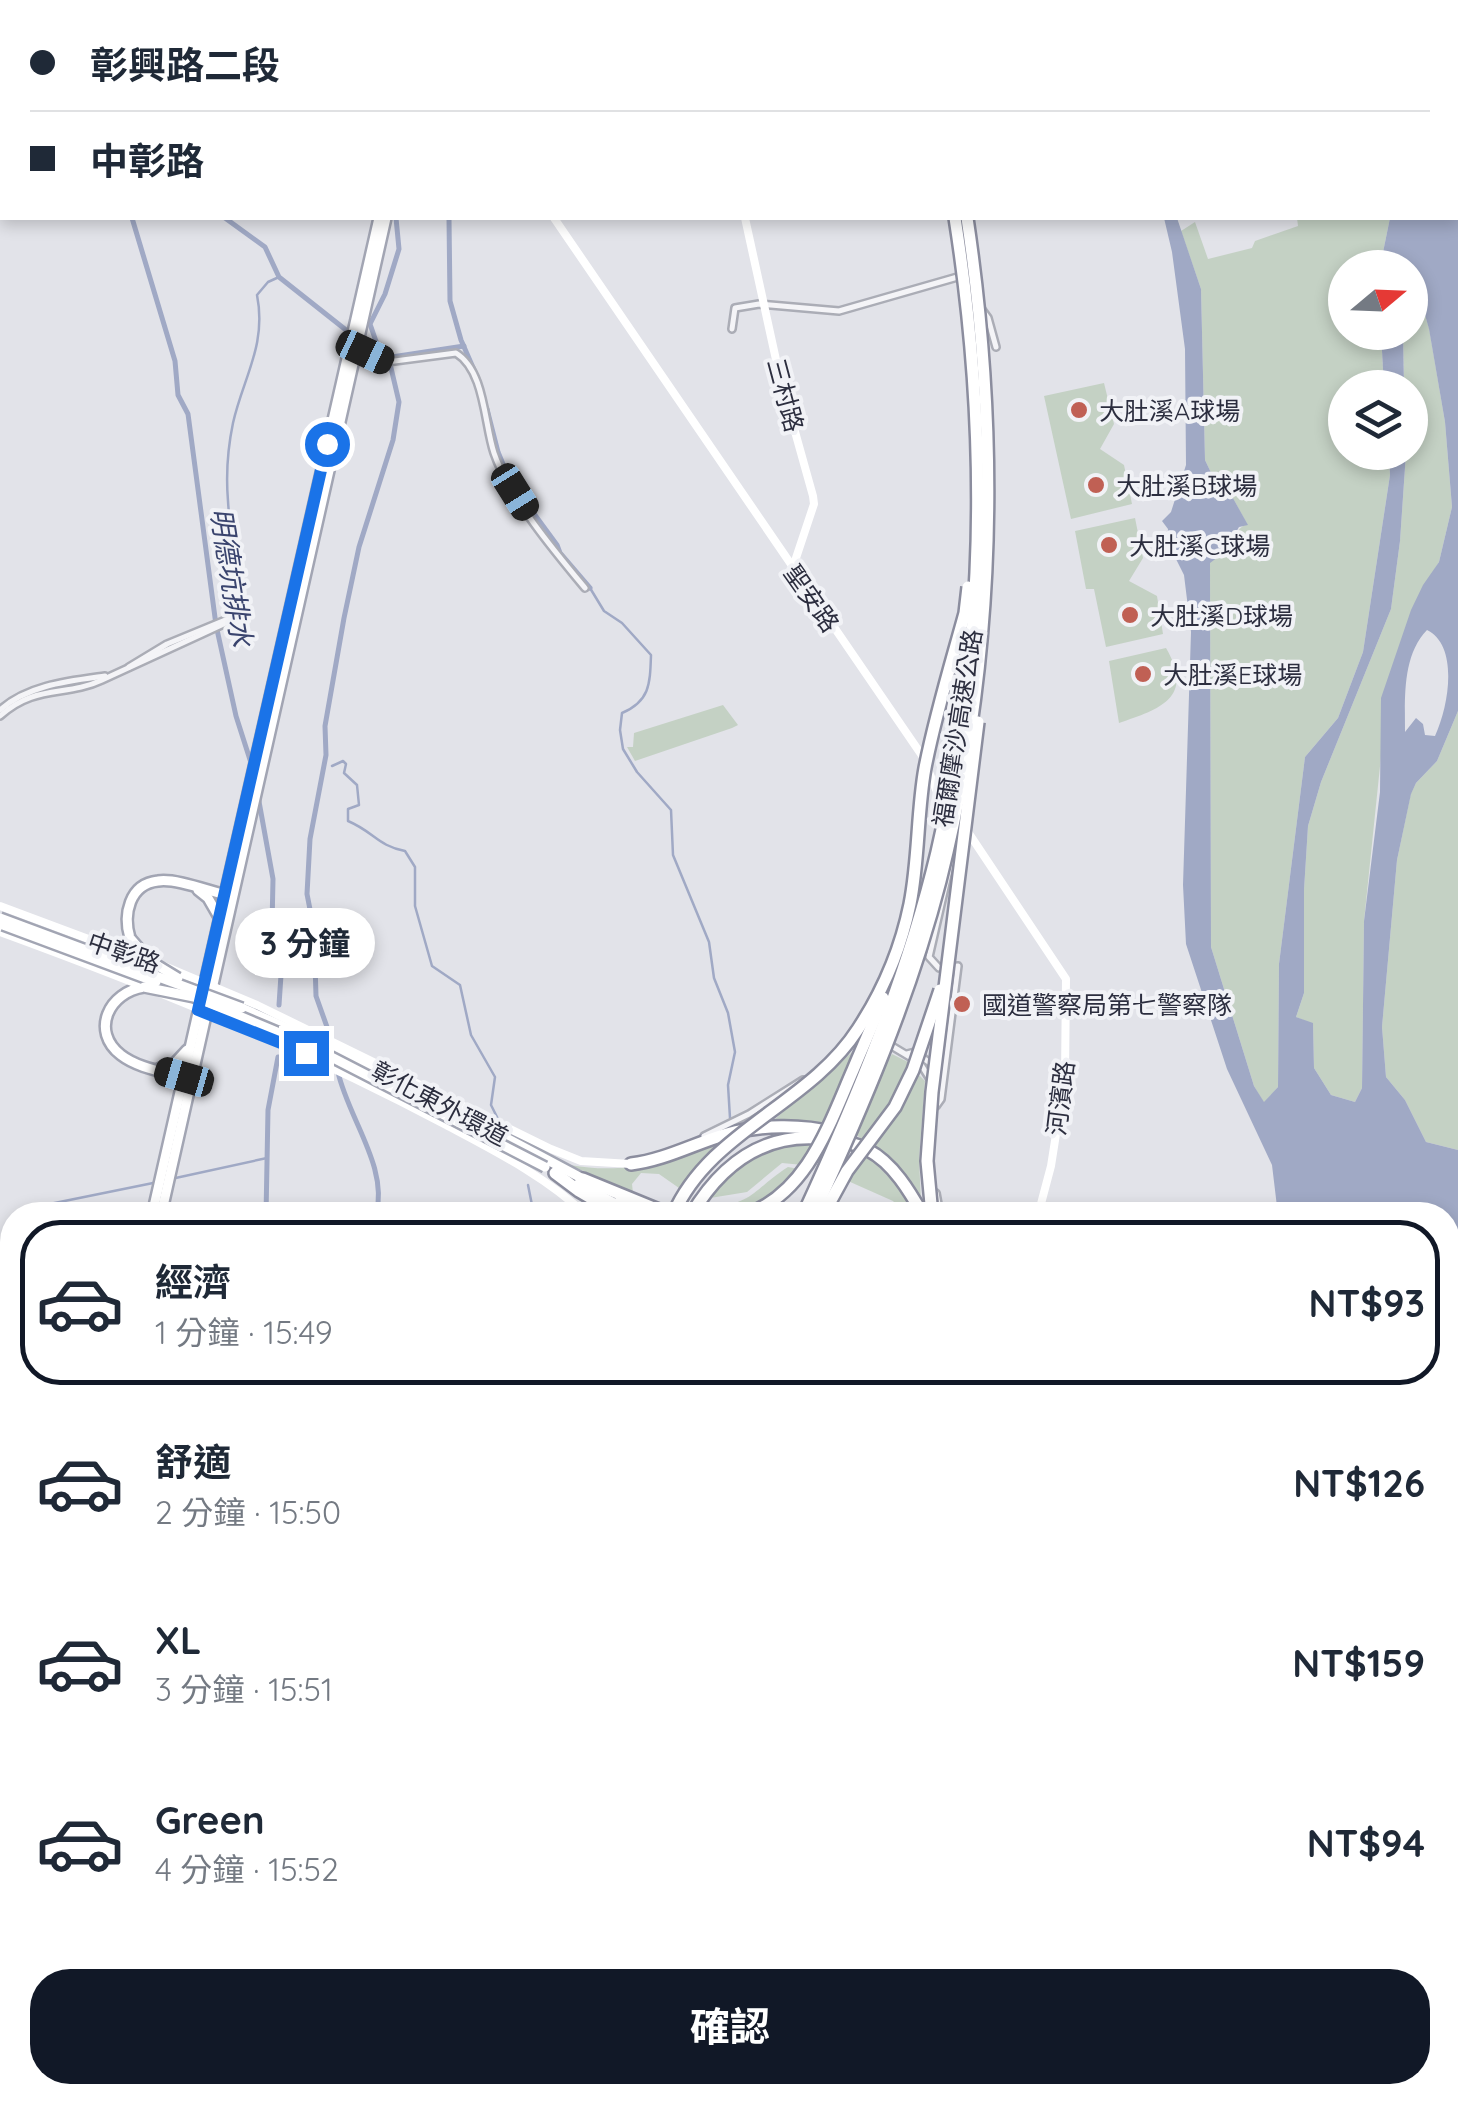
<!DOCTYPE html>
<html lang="zh-TW">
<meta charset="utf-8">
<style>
body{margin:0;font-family:Quicksand,"Noto Sans TC",sans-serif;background:#f2f2f3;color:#1f2937;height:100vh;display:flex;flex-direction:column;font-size:38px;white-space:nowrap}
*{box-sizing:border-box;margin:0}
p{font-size:32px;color:#747a83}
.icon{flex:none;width:55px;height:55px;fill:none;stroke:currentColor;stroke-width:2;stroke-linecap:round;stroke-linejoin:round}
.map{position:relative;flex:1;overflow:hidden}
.drawer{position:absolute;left:0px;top:1202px;width:1460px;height:902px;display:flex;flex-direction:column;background:#fff;border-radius:40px 40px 0 0;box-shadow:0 5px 15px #0003}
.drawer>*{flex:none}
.banner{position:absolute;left:0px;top:0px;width:1460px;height:220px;box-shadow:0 5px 15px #0003;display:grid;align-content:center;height:220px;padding:0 30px;background:#fff}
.needle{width:65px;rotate:71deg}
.buttons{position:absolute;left:1328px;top:250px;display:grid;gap:20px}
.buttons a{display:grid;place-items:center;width:100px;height:100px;border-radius:50%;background:#fff;box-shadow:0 5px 15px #0003;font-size:50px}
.end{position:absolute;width:45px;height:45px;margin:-22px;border:12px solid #1a73e8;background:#fff;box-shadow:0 0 0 5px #fff}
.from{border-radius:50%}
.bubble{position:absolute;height:70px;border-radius:35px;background:#fff;box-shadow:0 5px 15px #0003;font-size:32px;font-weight:700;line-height:70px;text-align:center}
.car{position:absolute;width:30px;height:60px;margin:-30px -15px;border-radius:12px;box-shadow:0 0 8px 2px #0007;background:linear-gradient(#222 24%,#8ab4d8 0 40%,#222 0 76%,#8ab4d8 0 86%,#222 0)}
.banner b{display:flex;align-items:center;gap:35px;height:95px;font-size:38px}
.banner b+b{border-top:2px solid #e0e1e3}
.banner i{width:25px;height:25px;background:#1f2937}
ul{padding:18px 0 0;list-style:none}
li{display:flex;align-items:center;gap:30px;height:165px;margin:0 20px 15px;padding:0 10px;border:5px solid transparent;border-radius:40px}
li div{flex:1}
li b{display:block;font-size:38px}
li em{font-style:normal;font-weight:700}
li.on{border-color:#111827}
li>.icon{width:90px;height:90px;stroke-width:1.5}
.action{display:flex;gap:20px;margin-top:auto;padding:20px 30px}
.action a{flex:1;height:115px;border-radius:40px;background:#111827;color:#fff;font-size:40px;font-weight:700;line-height:115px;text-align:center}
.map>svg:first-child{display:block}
</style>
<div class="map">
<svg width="1458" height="2104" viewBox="0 0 1458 2104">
<rect width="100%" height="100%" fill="#e2e3e9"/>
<g fill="#c4d1c4">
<path d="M1297 218H1390L1380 267 1345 268V332L1381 333 1384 387 1345 388V452L1389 453 1390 475 1363 652 1338 718 1305 757 1279 964 1278 1087 1264 1103 1254 1086 1211 947 1210 562C1215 553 1219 553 1227 546 1236 539 1235 529 1247 524L1229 491 1215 481 1205 460 1201 289 1181 231 1195 222 1208 259 1252 248 1255 241 1298 226Z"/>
<polygon points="1411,282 1415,283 1429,328 1445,422 1452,507 1439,562 1419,595 1382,747 1364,921 1362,1088 1355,1102 1331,1095 1314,1068 1313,1024 1296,1017 1304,993 1304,890 1308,826 1321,782 1391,609 1400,541 1406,453 1410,452 1410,388 1404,387 1403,333 1410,332"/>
<polygon points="1104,383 1114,424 1100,449 1124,465 1132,504 1071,519 1044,396"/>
<polygon points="1135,518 1143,558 1129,581 1157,596 1163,634 1106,647 1094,589 1086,589 1075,531"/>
<path d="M1166 648C1195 698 1160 709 1119 723L1109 661Z"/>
<polygon points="723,705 738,725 732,728 635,761 627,747 633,747 634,733"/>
<polygon points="1458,711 1458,1150 1426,1142 1405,1100 1386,1077 1382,1027 1397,860 1411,793 1416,783 1437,761"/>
<polygon points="857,1047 823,1125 775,1119 850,1054"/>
<polygon points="892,1054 912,1064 889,1106 863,1140 855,1134 871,1092"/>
<polygon points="919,1075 925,1081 919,1159 921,1201 904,1174 872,1144 894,1117"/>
<path d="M724 1137 679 1188 659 1174 641 1173 632 1184 633 1193 570 1165C633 1176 667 1158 724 1137Z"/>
<polygon points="816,1140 803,1165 782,1163 747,1192 704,1199 715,1183 764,1148"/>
<polygon points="867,1155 904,1193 916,1215 906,1215 893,1201 848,1181"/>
<path d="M788 1167 799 1169C770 1205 740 1216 695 1214L702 1204C750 1210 753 1189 788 1167Z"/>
</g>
<g fill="#a0a9c5" fill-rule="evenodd">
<path d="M1458 160V711L1437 761 1416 783 1411 794 1397 860 1382 1027 1386 1077 1405 1100 1426 1142 1458 1150V1301L1448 1284V1215H1278L1272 1165 1227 1069 1186 944 1183 885 1191 632 1184 575 1167 541 1168 529 1162 521 1171 512 1186 465 1185 349 1172 252 1164 218H1177L1201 289 1205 460 1215 481 1229 491 1248 525 1239 527 1228 546 1217 551 1218 557 1210 563 1211 947 1254 1086 1264 1102 1278 1087 1279 964 1305 757 1338 718 1363 652 1390 475 1389 453H1406L1400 541 1391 609 1321 782 1308 826 1304 890V993L1296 1017 1313 1023 1314 1068 1331 1095 1355 1102 1362 1088 1364 921 1380 792 1381 698 1411 610 1423 585 1439 562 1452 507 1445 422 1429 329 1416 283 1411 282 1410 287V268L1380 267 1390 218H1458ZM1427 630C1458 645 1450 703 1435 736L1425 735 1423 724 1416 718 1405 732C1405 698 1402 656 1427 630Z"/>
<polygon points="1381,333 1403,333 1404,387 1384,387"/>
<polygon points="741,2092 811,2093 807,2098 809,2103 863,2093 946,2093 935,2104 726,2104"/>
</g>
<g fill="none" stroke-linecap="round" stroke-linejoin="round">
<g stroke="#a0a9c5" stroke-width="2.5">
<polyline points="0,47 2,47"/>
<path d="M590 588 604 611 622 623 651 655C650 684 650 701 622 713L620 730 623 749 637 772 671 810 673 855 709 942 714 978 728 1013 735 1052 728 1085 730 1118"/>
<path d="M232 616 236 609C233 592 233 579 234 563 234 543 229 522 228 501 226 477 228 447 233 423 243 378 267 345 257 295L268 282 279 277"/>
<polyline points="51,688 88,681"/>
<path d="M332 766 343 761 346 764 344 773 357 785 359 805 348 809V821C374 832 378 846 405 851L415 867V906L432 966 460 985 471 1035 495 1077 491 1105 498 1119"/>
<polyline points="171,1179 267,1158"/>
<polyline points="528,1185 534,1215"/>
<polyline points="28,1215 30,1208 158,1182"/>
<polyline points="0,1287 12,1281"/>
<polyline points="0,1820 12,1821"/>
<polyline points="0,2023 12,2029"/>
<polyline points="1152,2092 1161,2104"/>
</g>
<g stroke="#a0a9c5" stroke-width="5">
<polyline points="76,0 76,2"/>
<polyline points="480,2 482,0"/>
<polyline points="504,2 506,0"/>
<polyline points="0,213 2,212"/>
<polyline points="132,218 175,361 178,395 188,414 216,625 236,716 252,766"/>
<polyline points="225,218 265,247 279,277 370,349 392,357 464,346"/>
<polyline points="449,218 450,301 461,340 478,379"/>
<polyline points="380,353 370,324 385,294 399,249 396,218"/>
<polyline points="487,409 498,452 510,481 557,545 560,553 590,588"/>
<polyline points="258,796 273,879 272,926 282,960 279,1005"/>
<polyline points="332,1041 316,996 314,930 307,894 310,839 326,755 325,726 344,618 359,547 393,440 399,402 388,355"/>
<path d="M338 1072C348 1118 389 1167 376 1215"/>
<polyline points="266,1215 268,1110 278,1057"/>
<polyline points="0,1916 12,1908"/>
<polyline points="127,2104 144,2092"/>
</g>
<defs>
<g id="street">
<polyline points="980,307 988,318 996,347"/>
<polyline points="732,329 735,308 759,304 839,311 961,276"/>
<path d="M356 349 387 362 456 353C485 371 484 423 494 453 509 497 555 552 585 588"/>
<polyline points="129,667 167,644 235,616"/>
<path d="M0 710C28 685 69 681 105 676"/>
<path d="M0 716C35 684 66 697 102 680 148 659 196 637 243 615"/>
<polyline points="890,1045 920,1063 930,1079"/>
<polyline points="907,1054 915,1052 934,1066"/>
<polyline points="936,1106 941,1099 958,966 939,968 929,957 960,822"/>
<polyline points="704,1136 749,1114 803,1080"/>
<polyline points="936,1193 940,1215"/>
</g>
<g id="primary">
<polyline points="430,2 431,0"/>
<polyline points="439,2 439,0"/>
<polyline points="198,890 208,898 219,917"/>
<path d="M130 938C123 915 129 884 158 881 176 878 211 892 230 896"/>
<path d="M144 987C109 992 90 1031 121 1055 139 1069 167 1072 189 1079"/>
<polyline points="227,997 242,1008 373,1067 585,1180"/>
<polyline points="160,1068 174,1064 187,1050"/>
<polyline points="578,1184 637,1215"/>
<polyline points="620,1199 650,1215"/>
<polyline points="152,1215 379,218"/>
<polyline points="161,1215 386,218"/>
<polyline points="0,1564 12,1551"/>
<polyline points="0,1577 12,1562"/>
</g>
<g id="highway">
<polyline points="924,0 924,2"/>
<polyline points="937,0 937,2"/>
<path d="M631 1164C665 1160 695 1143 727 1134 761 1125 801 1124 835 1133"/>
<polyline points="555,1173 579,1191 620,1215"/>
<polyline points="583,1179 671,1215"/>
<path d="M691 1215C719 1168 759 1135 816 1138 833 1139 853 1142 868 1150 893 1163 910 1192 923 1215"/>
<polyline points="852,1215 884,1215"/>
<polyline points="1448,1523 1458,1525"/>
<polyline points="1448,1533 1458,1537"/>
<polyline points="454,2104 456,2092"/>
<polyline points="464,2104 465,2092"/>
</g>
</defs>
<use href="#street" stroke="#abadb6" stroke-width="10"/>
<use href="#primary" stroke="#a2a5b3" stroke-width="14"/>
<use href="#highway" stroke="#8b8d9e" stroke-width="16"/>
<use href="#street" stroke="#f4f4f7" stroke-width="5"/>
<g stroke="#fff" stroke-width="8">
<polyline points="396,0 397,2"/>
<polyline points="716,0 717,2"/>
<polyline points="554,218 923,757 937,792 948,808"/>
<polyline points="745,218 780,378 813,496 814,504 792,570"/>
<polyline points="964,826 1066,979 1065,1077 1051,1166 1038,1215"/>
<polyline points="0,906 150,962"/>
<path d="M0 932C153 988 302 1048 446 1125 493 1150 547 1177 586 1215"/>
<polyline points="164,966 257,1005 551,1149 581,1161 631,1164"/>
<polyline points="0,1532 12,1531"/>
<polyline points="381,2104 395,2092"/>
</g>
<use href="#primary" stroke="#fff" stroke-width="9"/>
<use href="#highway" stroke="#fff" stroke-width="11"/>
<defs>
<g id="rail">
<polyline points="1448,1828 1458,1825"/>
<polyline points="1448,2036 1458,2016"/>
<polyline points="341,2104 388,2092"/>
<polyline points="1405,2104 1413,2092"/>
</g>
</defs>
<use href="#rail" stroke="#7d7f90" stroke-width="6"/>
<use href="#rail" stroke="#f1f2f6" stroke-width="2.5" stroke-dasharray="8" stroke-linecap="butt"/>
<defs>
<g id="primary-bridge">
<polyline points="0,918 242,1008"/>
<polyline points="3,925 156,982"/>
<polyline points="130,938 150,961 178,978"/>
<polyline points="144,987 194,997 308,1045 545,1167"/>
</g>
<g id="highway-bridge">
<path d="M673 1215C709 1131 809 1105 858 1029 883 991 901 948 910 904 919 859 917 812 925 768 935 716 951 664 965 613L968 587"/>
<path d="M745 1215C807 1194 829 1125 853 1070 863 1046 874 1022 883 998"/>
<path d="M803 1215C857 1098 907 977 937 852 987 643 988 428 955 218"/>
<path d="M813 1215C863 1107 910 997 940 881 995 664 1000 439 967 218"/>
<polyline points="823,1215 847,1171 895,1107 913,1070 940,990"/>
<polyline points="932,1215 927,1161 932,1092 978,722"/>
</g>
</defs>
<use href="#primary-bridge" stroke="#a2a5b3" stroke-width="14" stroke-linecap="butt"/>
<use href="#highway-bridge" stroke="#8b8d9e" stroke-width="16" stroke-linecap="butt"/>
<use href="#primary-bridge" stroke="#fff" stroke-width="9"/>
<use href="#highway-bridge" stroke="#fff" stroke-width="11"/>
</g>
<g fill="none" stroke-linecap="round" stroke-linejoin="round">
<polyline stroke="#1a73e8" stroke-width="12" points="306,1053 198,1010 327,444"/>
</g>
<g fill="#c06054" stroke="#f1f2f6" stroke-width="4">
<circle cx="1079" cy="410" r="10"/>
<circle cx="1096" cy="485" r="10"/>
<circle cx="1109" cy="545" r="10"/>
<circle cx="1130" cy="615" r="10"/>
<circle cx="1143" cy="674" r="10"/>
<circle cx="962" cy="1004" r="10"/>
</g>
<g text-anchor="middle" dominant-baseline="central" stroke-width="8" stroke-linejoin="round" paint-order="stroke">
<g font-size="25" fill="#2c2e3f" stroke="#f1f2f6">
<text transform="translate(786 395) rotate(75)">三村路</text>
<text transform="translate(812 598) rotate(55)">聖安路</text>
<text transform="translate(957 728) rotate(-81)">福爾摩沙高速公路</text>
<text transform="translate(124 952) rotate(19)">中彰路</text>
<text transform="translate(1060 1098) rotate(-83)">河濱路</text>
<text transform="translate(440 1103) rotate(28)">彰化東外環道</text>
</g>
<g font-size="25" fill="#2c2e3f" stroke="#f1f2f6" text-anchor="start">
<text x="1099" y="410">大肚溪A球場</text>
<text x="1116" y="485">大肚溪B球場</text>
<text x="1129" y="545">大肚溪C球場</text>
<text x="1150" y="615">大肚溪D球場</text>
<text x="1163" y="674">大肚溪E球場</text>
<text x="982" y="1004">國道警察局第七警察隊</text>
</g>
<g font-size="28" font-style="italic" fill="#3a446e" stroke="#f1f2f6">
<text transform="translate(232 577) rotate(81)">明德坑排水</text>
</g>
</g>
</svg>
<div class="buttons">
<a><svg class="needle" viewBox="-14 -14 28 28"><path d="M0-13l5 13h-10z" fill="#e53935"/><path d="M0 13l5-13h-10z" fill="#747a83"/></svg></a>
<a><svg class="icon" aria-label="layers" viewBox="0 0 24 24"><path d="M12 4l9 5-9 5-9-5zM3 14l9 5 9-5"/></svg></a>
</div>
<i class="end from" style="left:327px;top:444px"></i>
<i class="end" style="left:306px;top:1053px"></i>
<div class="bubble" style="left:235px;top:908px;width:140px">3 分鐘</div>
<i class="car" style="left:365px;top:352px;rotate:115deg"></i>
<i class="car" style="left:515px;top:492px;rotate:148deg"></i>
<i class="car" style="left:184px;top:1077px;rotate:286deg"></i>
<div class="banner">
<b><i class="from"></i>彰興路二段</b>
<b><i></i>中彰路</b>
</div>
<section class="drawer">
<ul>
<li class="on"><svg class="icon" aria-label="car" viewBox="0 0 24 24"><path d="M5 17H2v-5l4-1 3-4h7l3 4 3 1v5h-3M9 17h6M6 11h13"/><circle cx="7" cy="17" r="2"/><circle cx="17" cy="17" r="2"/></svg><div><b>經濟</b><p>1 分鐘 · 15:49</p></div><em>NT$93</em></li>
<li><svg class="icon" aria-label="car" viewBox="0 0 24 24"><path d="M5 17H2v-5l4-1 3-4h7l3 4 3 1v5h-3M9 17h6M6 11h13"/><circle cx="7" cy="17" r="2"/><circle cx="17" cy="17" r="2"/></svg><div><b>舒適</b><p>2 分鐘 · 15:50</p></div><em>NT$126</em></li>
<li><svg class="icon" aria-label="car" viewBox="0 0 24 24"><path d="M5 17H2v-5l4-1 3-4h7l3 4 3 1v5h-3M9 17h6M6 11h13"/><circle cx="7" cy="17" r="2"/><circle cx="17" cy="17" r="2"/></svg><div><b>XL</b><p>3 分鐘 · 15:51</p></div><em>NT$159</em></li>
<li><svg class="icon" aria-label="car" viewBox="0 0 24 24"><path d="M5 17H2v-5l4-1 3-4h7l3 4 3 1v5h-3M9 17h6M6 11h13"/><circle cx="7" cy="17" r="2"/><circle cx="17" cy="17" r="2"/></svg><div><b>Green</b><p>4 分鐘 · 15:52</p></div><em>NT$94</em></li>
</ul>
<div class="action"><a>確認</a></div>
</section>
</div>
